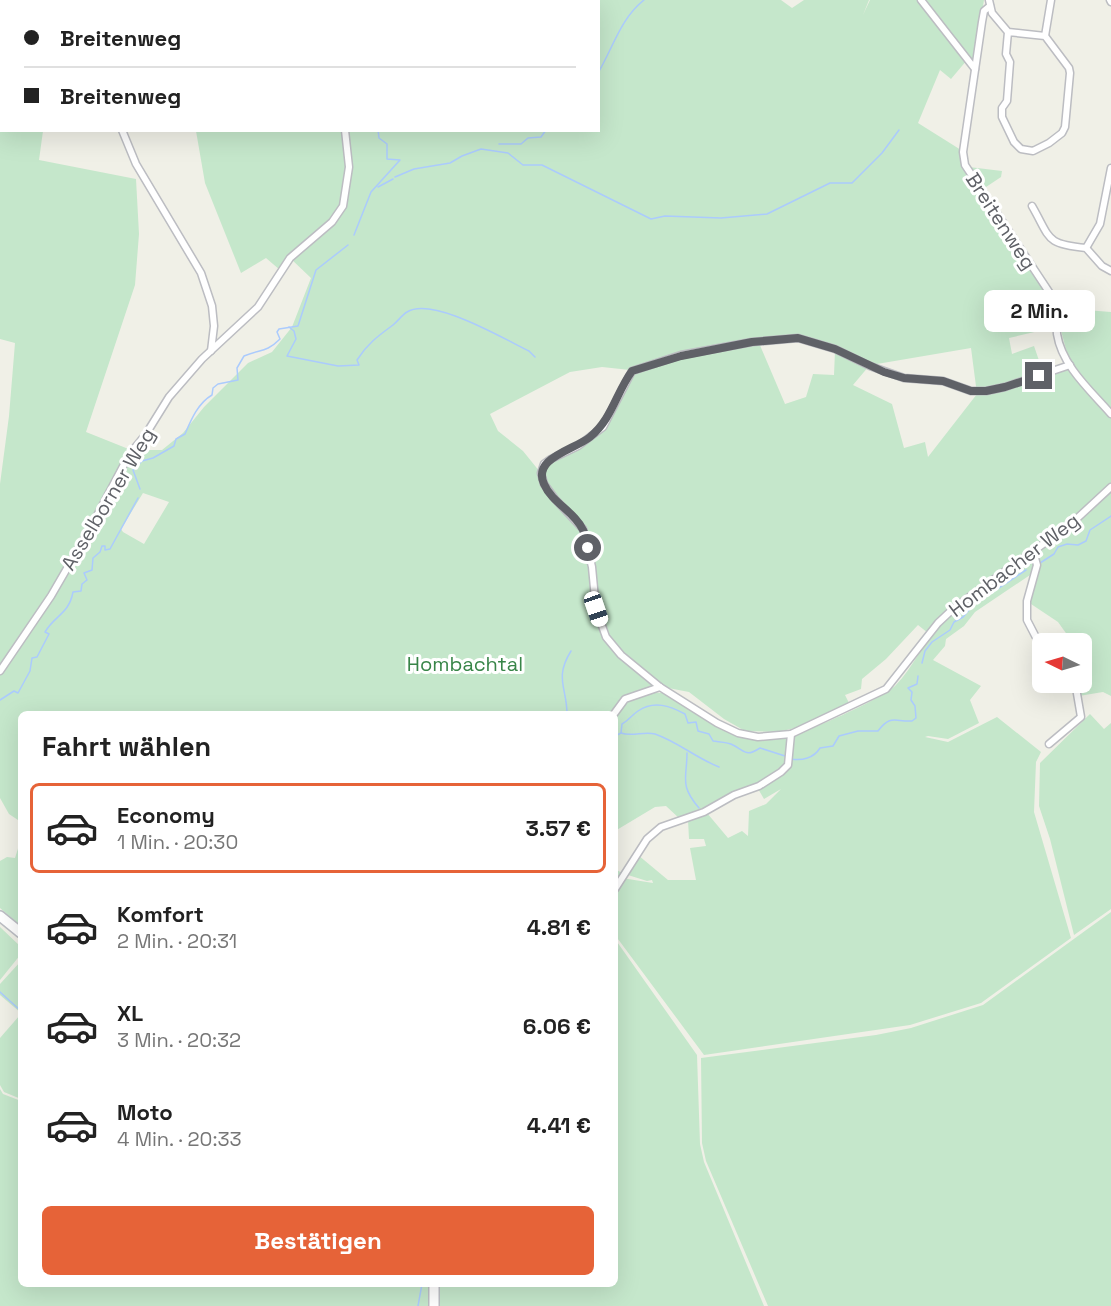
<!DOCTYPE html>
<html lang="de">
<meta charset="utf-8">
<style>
body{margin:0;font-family:"Space Grotesk",sans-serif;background:#f6f6f6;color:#222;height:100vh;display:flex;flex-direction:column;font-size:22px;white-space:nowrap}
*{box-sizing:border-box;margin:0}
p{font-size:20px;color:#767676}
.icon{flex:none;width:33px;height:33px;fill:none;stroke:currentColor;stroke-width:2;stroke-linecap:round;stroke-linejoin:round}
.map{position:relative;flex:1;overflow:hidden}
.side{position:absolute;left:18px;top:711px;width:600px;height:576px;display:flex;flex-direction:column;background:#fff;border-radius:9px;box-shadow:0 6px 24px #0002}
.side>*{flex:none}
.banner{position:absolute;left:0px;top:0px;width:600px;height:132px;box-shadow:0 6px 24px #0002;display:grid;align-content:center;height:132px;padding:0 24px;background:#fff}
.needle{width:39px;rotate:275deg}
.fabs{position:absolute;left:1032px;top:633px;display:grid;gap:12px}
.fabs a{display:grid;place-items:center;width:60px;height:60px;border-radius:9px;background:#fff;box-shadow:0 6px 24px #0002;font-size:30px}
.end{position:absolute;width:27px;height:27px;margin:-14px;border:8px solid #5f6167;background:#fff;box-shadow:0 0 0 3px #fff}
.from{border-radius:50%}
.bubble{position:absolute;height:42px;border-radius:9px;background:#fff;box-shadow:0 6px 24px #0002;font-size:20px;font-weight:700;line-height:42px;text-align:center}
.car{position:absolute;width:18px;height:36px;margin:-18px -9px;border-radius:8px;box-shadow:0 0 4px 2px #0007;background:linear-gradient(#fff 24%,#345 0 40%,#fff 0 76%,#345 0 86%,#fff 0)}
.banner b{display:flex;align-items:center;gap:21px;height:57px;font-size:22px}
.banner b+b{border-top:2px solid #e0e0e0}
.banner i{width:15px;height:15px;background:#222}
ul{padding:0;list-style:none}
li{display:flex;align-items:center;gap:18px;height:90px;margin:0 12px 9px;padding:0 12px;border:3px solid transparent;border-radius:9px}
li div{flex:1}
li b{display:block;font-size:22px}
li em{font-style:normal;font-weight:700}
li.on{border-color:#e66338}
li>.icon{width:54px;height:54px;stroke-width:1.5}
h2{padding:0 24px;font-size:27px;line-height:72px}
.button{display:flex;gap:12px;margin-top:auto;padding:12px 24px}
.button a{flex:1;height:69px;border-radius:9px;background:#e66338;color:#fff;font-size:24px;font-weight:700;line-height:69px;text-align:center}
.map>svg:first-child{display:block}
</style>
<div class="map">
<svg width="1111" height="1306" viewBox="0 0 1111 1306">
<rect width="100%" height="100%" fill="#f0f0e7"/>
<g fill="#c5e7cb" fill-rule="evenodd">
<path d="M0 0H324L2 2V130L43 131 39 160 136 179 139 234 135 285 86 432 131 450H162L183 433 204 407 248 363 272 352 292 327 311 278 290 258C303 246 318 237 331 225 356 202 349 161 346 131L598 130V2L596 1 598 0H781L792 8 804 0H869L863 15 870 0H920L967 60 951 79 940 70 918 123 961 150 963 166 1056 308V327L1009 338 1012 354 1034 346 1044 375 1069 368 1111 416V485L1069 522 1072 524 1111 491V696L1103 692 1079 696 1076 683 1082 682V644L1073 643 1058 622 1028 602 1033 573 975 612 964 626 946 639 945 646 933 660 981 686 970 700 979 723 948 739 928 736 925 737 948 742 997 717 1041 752 1036 762 1034 812 1071 938 981 1003 910 1025 704 1055 615 935V890L620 881 615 886V869L624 874 622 878 653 883 652 880 647 881 628 875 626 872 638 855 668 880H696L690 848 706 846 704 839H689L688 820 707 813 728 838 742 831 748 836 749 811 766 804 781 789 764 799 757 787 732 794 701 813 680 819 666 806 655 807 615 831V716C622 706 631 698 643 695 681 683 702 723 735 735 750 741 768 741 784 738 805 733 880 700 895 686 914 667 924 640 944 621 969 596 1002 576 1030 554L1032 557 1036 554 1035 547 954 608 936 622 928 633 918 625 886 659 862 679 861 689 845 695 850 705 809 725 777 732 745 731 724 719 689 692 663 687 614 645 608 637 598 609 593 567 585 528 556 499 544 484 542 473 545 465 551 459 578 447 604 427 632 372 681 357 759 343 785 404 806 397 813 374 834 375 835 351 869 366 853 385 892 404 904 448 925 442 928 457 977 394 971 348 871 365 836 348 798 336 752 341 681 354 630 370 602 367 570 372 490 414 498 431 523 451 540 472 543 485 555 500 582 530 590 567 595 609 604 638 621 657 659 688 624 696 611 714H21V822L9 814 0 798V484L9 416 15 343 0 339ZM143 493 169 502 144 544 123 532 121 529Z"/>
<polygon points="923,0 984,0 973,65"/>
<path d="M196 131H343C346 160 353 198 331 221 313 240 296 246 280 270L266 258 241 273 205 183Z"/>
<polygon points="969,167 1002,171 1001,177 983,189"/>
<polygon points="1060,308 1111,312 1111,410 1070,364 1060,327"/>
<polygon points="1090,714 1104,729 1111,723 1111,909 1074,935 1050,839 1039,806 1040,763"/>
<polygon points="21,839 21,926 0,908 0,861 7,857 15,858"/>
<polygon points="1111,912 1111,1306 768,1306 706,1161 702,1143 701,1058 876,1035 911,1028 983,1005"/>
<polygon points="0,927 21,947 21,954 0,980"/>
<polygon points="615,939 697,1055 700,1144 704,1162 764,1306 440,1306 440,1284 615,1284"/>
<polygon points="21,961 21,1013 0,995 0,984"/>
<polygon points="20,1015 21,1016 21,1099 4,1092 0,1085 0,1038"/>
<polygon points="0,1089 3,1094 21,1101 21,1284 428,1284 428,1306 0,1306"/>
</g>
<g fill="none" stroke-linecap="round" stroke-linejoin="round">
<g stroke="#abcbfd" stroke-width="1.5">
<polyline points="343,0 344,2"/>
<path d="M598 73C613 48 620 19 644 0"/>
<polyline points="499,144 521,144 528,138 541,137 546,130"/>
<polyline points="395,177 414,169 450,163 462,156 481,149 508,153 523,165 542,165 651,219 665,216 721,218 767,214 830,183 852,183 882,153 899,130"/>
<polyline points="378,187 393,179"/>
<polyline points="354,235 371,192 400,160 387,159 387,144 379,138 378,130"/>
<path d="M289 327 294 331 296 339 287 356 338 366 359 365 357 360C367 344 378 336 393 325 398 321 402 315 407 312 432 296 504 339 529 351L535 357"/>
<path d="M140 489 133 470 142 461 153 458 174 446 176 439 185 434C191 420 198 403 212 395L213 388 218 384 238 380 237 368 244 356C260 349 266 353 280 339L277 332 279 329 298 326 316 270 348 245"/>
<polyline points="1040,563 1054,554 1058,547 1067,544 1078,545 1086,541 1090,530 1111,516"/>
<polyline points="922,663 925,651 932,642 950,630 954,622 963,617 973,605 1026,570"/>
<path d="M0 700 14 691 18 693 30 671 32 658 37 657 49 634 45 632C55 615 69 614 73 592L81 591 82 584 87 580 84 573 92 570 93 558 100 552 102 546H105V550L110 549 138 498"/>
<path d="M567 714C567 688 554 678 571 651"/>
<path d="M621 733C632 737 644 731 655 734 678 742 696 758 719 767"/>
<path d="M615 736 621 733 622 724C629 720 632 715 638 711 654 700 670 706 685 714L688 723 696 722 698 731 709 734 713 741C719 742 728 742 733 745 746 752 746 757 760 748L785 756"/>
<path d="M687 753C687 778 679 785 699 808"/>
<path d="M791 759C802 761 814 758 820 748L833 746 839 736 858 731H878C891 714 895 722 912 721L916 718 915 706 911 700 912 692 908 688 917 684 918 676"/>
<polyline points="0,992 21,1011"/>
<polyline points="418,1306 422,1284"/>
</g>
<defs>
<g id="minor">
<polyline points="327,0 327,2"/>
<polyline points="921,0 975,69"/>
<polyline points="989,0 992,13 1008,32 1006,54 1010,62 1007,101 1002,108 1002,117 1014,142 1021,149 1033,151 1049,143 1062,133 1065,127 1070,73 1069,68 1045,36 1008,32"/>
<polyline points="1110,0 1111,2"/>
<path d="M990 6 984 11 982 22 963 152 965 165 1055 301C1059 312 1056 322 1057 334 1062 366 1091 391 1111 414"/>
<polyline points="1045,36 1051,0"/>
<polyline points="122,130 136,164 201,273 212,306 214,326 211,351"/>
<path d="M1032 206C1051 239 1045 244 1086 248L1102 266 1111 271"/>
<polyline points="1086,248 1100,224 1111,168"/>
<polyline points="1070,365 1005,387 986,391 971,391 943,381 904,378 870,366 835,349 798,338 752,342 681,355 632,371 603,427 578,446 551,459 544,464 541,473 544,484 555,499 583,529 592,567 596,609 606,637 621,655 660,687 717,723 738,733 758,737 791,734 886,689 938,623 954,608 1071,524 1111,487"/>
<polyline points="1033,551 1037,565 1027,601 1027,620 1042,649"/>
<polyline points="0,671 51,596 91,527 129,455 146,434 169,397 202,359 258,307 290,258 332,222 343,206 349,167 345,130"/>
<polyline points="614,714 625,699 660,687"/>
<polyline points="1049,744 1081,717 1075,682"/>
<polyline points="615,889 647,839 661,827 704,812 734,795 759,786 781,772 788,765 791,734"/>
</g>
<g id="secondary">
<polyline points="0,916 21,933"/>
<polyline points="434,1306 434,1284"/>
</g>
</defs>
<use href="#minor" stroke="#bcbdc2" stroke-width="9"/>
<use href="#secondary" stroke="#bcbec4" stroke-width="12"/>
<use href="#minor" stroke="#fff" stroke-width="6"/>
<use href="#secondary" stroke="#fff" stroke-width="9"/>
</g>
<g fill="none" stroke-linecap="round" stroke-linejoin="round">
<path stroke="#5f6167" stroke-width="8" d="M588 548C586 542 586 535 583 530 575 512 552 503 544 484 532 458 574 450 590 437 612 419 616 393 632 371L681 356 752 342 798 338 835 349 884 372 904 378 943 381 971 391H986L1005 387 1039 376"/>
</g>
<g text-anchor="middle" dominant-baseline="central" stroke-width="6" stroke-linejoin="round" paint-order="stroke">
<g font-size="20" fill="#5f6167" stroke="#fff">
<text transform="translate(1001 221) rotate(57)">Breitenweg</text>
<text transform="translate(108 499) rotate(-59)">Asselborner Weg</text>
<text transform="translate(1014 565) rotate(-37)">Hombacher Weg</text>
</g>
<g font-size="20" fill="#388548" stroke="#fff">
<text x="465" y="664">Hombachtal</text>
</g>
</g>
</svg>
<div class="fabs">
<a><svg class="needle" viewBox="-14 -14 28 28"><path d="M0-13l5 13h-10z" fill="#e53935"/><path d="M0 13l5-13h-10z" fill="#767676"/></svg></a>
</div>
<i class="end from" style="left:588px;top:548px"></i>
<i class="end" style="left:1039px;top:376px"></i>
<div class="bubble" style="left:984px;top:290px;width:111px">2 Min.</div>
<i class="car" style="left:596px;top:609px;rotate:161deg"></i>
<div class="banner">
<b><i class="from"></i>Breitenweg</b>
<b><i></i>Breitenweg</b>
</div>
<section class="side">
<h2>Fahrt wählen</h2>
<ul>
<li class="on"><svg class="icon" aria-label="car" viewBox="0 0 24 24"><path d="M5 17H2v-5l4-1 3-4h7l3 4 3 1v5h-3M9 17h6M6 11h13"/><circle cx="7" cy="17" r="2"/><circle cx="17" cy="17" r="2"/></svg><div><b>Economy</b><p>1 Min. · 20:30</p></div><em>3.57 €</em></li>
<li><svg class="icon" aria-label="car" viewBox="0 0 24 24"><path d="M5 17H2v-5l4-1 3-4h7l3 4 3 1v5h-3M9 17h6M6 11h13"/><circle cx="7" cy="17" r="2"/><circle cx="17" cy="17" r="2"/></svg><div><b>Komfort</b><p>2 Min. · 20:31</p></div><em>4.81 €</em></li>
<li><svg class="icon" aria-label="car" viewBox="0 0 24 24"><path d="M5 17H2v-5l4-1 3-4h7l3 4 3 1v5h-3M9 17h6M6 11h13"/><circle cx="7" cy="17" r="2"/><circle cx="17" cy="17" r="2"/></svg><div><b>XL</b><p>3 Min. · 20:32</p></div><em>6.06 €</em></li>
<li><svg class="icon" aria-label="car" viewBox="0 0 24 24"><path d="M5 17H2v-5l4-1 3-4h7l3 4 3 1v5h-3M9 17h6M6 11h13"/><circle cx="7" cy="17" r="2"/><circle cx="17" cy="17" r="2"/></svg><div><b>Moto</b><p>4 Min. · 20:33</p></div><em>4.41 €</em></li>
</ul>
<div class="button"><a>Bestätigen</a></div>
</section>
</div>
